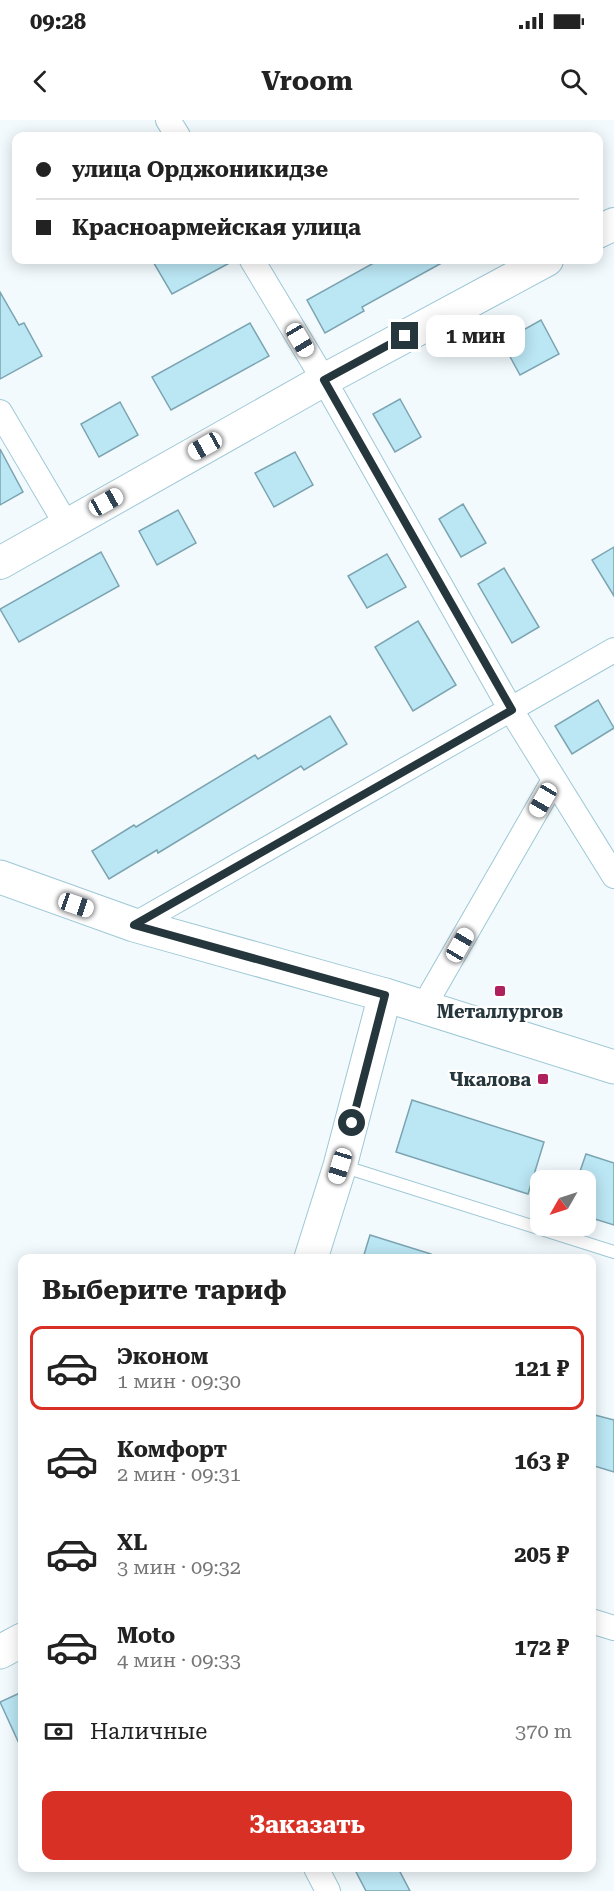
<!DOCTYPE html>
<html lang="ru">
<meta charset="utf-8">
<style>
body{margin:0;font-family:"Roboto Serif",serif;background:#f2f2f2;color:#222;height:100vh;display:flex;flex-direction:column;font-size:22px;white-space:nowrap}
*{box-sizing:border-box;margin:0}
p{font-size:20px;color:#767676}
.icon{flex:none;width:33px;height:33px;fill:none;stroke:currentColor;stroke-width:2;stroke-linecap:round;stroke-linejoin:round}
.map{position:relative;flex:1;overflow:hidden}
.sheet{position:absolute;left:18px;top:1134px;width:578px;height:618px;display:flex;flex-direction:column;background:#fff;border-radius:12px;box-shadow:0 3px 15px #0003}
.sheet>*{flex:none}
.guide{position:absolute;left:12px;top:12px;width:591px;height:132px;border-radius:12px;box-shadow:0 3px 15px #0003;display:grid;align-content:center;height:132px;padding:0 24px;background:#fff}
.needle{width:39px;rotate:231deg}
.buttons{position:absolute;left:530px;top:1050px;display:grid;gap:12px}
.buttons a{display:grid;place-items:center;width:66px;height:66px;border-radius:12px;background:#fff;box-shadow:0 3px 15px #0003;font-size:30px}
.end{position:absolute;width:27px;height:27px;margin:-14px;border:8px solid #25363c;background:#fff;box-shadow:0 0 0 3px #fff}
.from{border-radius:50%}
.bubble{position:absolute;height:42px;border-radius:12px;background:#fff;box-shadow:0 3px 15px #0003;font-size:20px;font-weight:700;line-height:42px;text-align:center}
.car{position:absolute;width:18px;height:36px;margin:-18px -9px;border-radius:8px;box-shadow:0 0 4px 2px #0007;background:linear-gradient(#fff 24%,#345 0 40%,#fff 0 76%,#345 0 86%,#fff 0)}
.guide b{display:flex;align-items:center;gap:21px;height:57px;font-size:22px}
.guide b+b{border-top:2px solid #e0e0e0}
.guide i{width:15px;height:15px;background:#222}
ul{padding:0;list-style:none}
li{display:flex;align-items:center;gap:18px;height:84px;margin:0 12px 9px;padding:0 12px;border:3px solid transparent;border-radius:12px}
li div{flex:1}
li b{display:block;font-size:22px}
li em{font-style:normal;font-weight:700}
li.on{border-color:#d93025}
li>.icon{width:54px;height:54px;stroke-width:1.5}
h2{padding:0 24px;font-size:27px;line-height:72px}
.pay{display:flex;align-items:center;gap:15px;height:66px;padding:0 24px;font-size:22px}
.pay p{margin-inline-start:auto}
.cta{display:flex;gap:12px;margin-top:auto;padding:12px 24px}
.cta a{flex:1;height:69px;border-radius:12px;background:#d93025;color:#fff;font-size:24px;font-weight:700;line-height:69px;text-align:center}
.status{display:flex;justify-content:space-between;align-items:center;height:42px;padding:0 30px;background:#fff;direction:ltr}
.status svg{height:16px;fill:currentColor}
header{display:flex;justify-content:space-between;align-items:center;height:78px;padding:0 24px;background:#fff;font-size:27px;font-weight:700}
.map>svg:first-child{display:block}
</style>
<div class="status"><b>09:28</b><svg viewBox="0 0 49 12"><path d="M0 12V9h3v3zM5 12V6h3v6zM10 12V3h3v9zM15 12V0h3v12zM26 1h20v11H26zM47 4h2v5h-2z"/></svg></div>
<header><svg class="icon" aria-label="back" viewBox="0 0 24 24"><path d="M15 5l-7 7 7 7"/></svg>Vroom<svg class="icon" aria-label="search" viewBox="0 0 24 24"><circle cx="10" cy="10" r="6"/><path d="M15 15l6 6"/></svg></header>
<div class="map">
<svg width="614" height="1771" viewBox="0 0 614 1771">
<rect width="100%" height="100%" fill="#f2fafd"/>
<g fill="#bbe6f4" stroke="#7ba4b1" stroke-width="1.5">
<polygon points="152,140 235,140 172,174"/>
<polygon points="379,140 447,140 362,187 364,191 325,213 307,180"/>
<polygon points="0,172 19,205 24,203 42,236 0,259"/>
<polygon points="541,200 559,234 520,255 502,222"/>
<polygon points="250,203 269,236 171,290 152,257"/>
<polygon points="400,279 421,317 395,332 373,294"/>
<polygon points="120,282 138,315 99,337 81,304"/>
<polygon points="0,329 23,372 0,385"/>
<polygon points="295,332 313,365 274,387 255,353"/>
<polygon points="463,384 486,423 461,437 439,399"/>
<polygon points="178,390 196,423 157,445 139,411"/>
<polygon points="614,427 614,476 592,440"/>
<polygon points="101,432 119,466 19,522 0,489"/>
<polygon points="387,434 406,467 367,488 348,456"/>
<polygon points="504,448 539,507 512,523 478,464"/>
<polygon points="418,501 456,565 413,591 375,527"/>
<polygon points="598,580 614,608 572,634 555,606"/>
<polygon points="330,596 347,624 304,650 301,646 158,733 157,730 109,759 92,731 134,705 136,707 255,635 258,639"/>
<polygon points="412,980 544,1022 528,1074 396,1032"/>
<polygon points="586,1034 614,1043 614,1105 585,1096 585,1060 577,1060"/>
<polygon points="370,1115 431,1134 430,1138 363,1138"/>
<polygon points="591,1294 614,1300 614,1352 591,1345"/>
<polygon points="22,1572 22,1630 0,1582"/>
<polygon points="354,1748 398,1748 410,1771 366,1771"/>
</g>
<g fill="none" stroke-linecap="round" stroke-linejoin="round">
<defs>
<polyline id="service" points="342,1046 614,1132"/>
<g id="minor">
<polyline points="168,0 178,16"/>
<polyline points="252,140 324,260 511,590 614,756"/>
<polyline points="0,292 66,404"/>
<polyline points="134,805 614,530"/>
<polyline points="424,886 554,660"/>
<polyline points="591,1501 614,1508"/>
<polyline points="316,1748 328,1771"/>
</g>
<g id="tertiary">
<polyline points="598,112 614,104"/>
<polyline points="0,443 324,260 547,140"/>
</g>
<g id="secondary">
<polyline points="311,1138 340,1046 385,875"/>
<polyline points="0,1532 22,1520"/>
</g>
<polyline id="primary" points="0,757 134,805 385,875 614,947"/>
</defs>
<use href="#service" stroke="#9ec8d6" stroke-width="14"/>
<use href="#minor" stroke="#9ec8d6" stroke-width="26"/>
<use href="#tertiary" stroke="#9ec8d6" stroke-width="34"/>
<use href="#secondary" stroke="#9ec8d6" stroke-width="35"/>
<use href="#primary" stroke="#9ec8d6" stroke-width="35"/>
<use href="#service" stroke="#fff" stroke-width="12"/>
<use href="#minor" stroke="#fff" stroke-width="24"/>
<use href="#tertiary" stroke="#fff" stroke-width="32"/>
<use href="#secondary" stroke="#fff" stroke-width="33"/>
<use href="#primary" stroke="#fff" stroke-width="33"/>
</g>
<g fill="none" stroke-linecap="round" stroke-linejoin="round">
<polyline stroke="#25363c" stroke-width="8" points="352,1003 385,875 134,805 512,590 324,260 405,216"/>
</g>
<g fill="#af215c" stroke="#fff" stroke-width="2">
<rect x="494" y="865" width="12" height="12" rx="3"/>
<rect x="537" y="953" width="12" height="12" rx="3"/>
</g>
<g text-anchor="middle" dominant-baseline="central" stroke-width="4.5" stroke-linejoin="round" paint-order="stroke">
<g font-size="18" font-weight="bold" fill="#25363c" stroke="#fff">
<text x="500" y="891">Металлургов</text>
<text x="531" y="959" text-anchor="end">Чкалова</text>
</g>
</g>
</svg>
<div class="buttons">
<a><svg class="needle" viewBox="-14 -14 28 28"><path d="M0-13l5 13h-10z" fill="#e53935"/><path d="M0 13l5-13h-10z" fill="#767676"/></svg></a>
</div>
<i class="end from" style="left:352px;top:1003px"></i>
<i class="end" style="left:405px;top:216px"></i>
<div class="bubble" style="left:426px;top:195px;width:99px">1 мин</div>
<i class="car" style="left:300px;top:220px;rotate:149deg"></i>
<i class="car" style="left:205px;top:326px;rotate:241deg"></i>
<i class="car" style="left:106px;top:382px;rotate:61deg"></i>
<i class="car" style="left:543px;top:680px;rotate:210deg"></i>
<i class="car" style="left:76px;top:785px;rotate:109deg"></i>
<i class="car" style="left:460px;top:825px;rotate:30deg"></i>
<i class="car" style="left:340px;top:1046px;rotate:197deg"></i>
<div class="guide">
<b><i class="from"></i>улица Орджоникидзе</b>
<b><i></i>Красноармейская улица</b>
</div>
<section class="sheet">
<h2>Выберите тариф</h2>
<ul>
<li class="on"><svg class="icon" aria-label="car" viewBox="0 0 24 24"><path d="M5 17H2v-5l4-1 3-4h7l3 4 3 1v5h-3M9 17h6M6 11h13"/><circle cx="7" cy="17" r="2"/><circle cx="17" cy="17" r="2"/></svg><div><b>Эконом</b><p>1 мин · 09:30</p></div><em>121 ₽</em></li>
<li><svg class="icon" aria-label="car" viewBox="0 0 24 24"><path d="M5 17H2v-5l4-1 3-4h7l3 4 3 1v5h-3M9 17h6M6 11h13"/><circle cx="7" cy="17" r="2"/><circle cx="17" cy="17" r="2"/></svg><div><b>Комфорт</b><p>2 мин · 09:31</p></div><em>163 ₽</em></li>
<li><svg class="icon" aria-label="car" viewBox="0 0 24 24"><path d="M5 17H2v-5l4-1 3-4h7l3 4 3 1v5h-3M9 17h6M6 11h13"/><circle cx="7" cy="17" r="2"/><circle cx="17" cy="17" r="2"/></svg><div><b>XL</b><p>3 мин · 09:32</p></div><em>205 ₽</em></li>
<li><svg class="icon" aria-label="car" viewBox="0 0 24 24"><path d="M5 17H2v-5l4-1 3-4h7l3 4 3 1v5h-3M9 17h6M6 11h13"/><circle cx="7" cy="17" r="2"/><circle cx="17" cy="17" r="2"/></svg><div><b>Moto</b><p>4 мин · 09:33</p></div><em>172 ₽</em></li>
</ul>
<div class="pay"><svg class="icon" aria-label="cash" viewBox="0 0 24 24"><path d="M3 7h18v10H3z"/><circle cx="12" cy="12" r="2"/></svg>Наличные<p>370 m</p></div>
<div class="cta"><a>Заказать</a></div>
</section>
</div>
